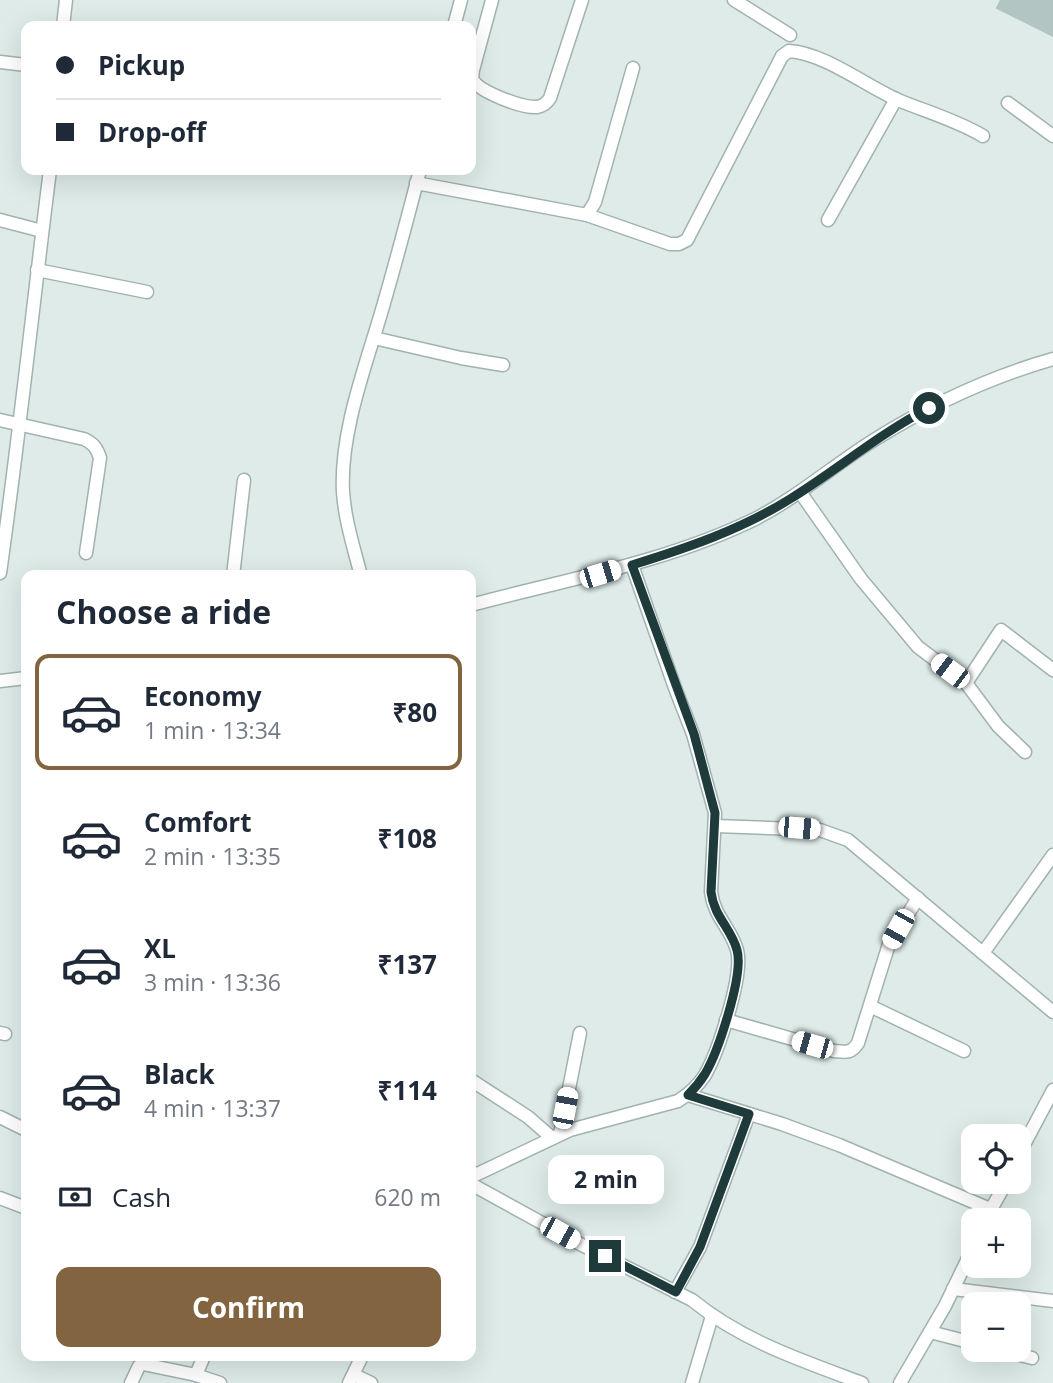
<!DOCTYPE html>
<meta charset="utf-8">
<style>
body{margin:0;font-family:"Open Sans",sans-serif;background:#f6f6f7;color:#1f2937;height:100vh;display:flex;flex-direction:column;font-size:26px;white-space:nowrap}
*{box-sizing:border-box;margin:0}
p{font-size:23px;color:#747a83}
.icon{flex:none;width:38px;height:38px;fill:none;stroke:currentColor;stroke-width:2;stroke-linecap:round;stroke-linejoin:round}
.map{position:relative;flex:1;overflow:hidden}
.sheet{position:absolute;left:21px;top:570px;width:455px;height:791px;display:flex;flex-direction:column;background:#fff;border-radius:14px;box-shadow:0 7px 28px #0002}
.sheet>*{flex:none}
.banner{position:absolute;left:21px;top:21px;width:455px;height:154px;border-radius:14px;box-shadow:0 7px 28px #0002;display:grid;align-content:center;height:154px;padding:0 35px;background:#fff}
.controls{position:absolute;left:961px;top:1124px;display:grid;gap:14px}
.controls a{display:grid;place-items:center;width:70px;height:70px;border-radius:14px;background:#fff;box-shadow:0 7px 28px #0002;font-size:35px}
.end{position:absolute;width:32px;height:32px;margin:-16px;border:9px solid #1e3a3b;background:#fff;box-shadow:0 0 0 4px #fff}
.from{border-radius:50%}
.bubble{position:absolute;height:49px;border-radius:14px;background:#fff;box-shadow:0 7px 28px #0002;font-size:23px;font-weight:700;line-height:49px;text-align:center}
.car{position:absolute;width:21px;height:42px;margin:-21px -10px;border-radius:9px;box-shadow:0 0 5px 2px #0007;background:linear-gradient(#fff 24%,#345 0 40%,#fff 0 76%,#345 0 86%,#fff 0)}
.banner b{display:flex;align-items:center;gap:24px;height:66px;font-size:26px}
.banner b+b{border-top:2px solid #e0e1e3}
.banner i{width:18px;height:18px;background:#1f2937}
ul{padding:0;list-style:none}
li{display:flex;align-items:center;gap:21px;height:116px;margin:0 14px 10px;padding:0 21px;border:4px solid transparent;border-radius:14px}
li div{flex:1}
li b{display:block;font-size:26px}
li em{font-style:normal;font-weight:700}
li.active{border-color:#826540}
li>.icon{width:63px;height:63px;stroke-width:1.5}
h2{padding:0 35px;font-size:32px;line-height:84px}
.pay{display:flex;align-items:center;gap:18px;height:77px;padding:0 35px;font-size:26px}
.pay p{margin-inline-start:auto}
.action{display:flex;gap:14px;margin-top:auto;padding:14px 35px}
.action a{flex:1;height:80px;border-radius:14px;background:#826540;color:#fff;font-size:28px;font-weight:700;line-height:80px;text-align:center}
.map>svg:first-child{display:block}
</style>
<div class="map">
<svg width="1053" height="1383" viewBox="0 0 1053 1383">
<rect width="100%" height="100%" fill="#deebe9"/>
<polygon fill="#b3c5c3" stroke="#b0c5c3" stroke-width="2" points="1001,0 1053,0 1053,36 997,8"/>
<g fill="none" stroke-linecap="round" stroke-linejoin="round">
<defs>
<g id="minor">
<path d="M492 0 473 70 472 79C479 92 522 108 537 107 543 106 547 103 550 98L582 0"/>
<polyline points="734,0 790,35"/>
<polyline points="63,26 66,0"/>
<polyline points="454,26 461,0"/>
<polyline points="0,62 26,65"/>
<polyline points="1008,103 1053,136"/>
<polyline points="416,183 587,215 595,202 633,68"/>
<path d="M587 215 670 244H679L687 240 782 56 789 51C824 53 866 86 898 100 927 112 956 120 983 136"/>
<polyline points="0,220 42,231"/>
<polyline points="828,220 896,99"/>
<polyline points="37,270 147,292"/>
<polyline points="374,338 461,358 503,365"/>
<path d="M0 420 84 439C93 443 97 448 100 458L86 553"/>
<polyline points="800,492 861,579 918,647 966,683 998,726 1025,752"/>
<path d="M0 573C19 439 33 304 50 170"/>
<polyline points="233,576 244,480"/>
<path d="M361 576C354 548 345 521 343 492 340 436 363 373 379 320 394 270 407 220 420 170"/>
<path d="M471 605C567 579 665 563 755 519 798 497 834 465 874 440 930 405 990 377 1053 359"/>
<polyline points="0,681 26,678"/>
<polyline points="966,683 1001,630 1053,670"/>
<polyline points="716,826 820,830 848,840 1053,1012"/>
<polyline points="983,953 1053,855"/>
<polyline points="870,1006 964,1051"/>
<path d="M726 1020 834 1051C845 1052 851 1054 858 1043L889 944 918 898"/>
<polyline points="0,1033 5,1034"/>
<polyline points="471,1080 528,1117 551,1137"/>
<polyline points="688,1095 782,1124 839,1145 990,1209"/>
<polyline points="0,1117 26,1130"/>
<polyline points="560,1134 580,1033"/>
<polyline points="1018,1156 1053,1090"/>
<path d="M471 1177 570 1130 678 1101C689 1094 698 1086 705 1075 718 1052 744 975 737 950 731 928 714 917 711 892L715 813 693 734 675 688 632 565"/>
<path d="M471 1184 582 1245 692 1300C742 1341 803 1361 862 1383"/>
<polyline points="0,1198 26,1208"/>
<polyline points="985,1220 1007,1181"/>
<polyline points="953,1289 1053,1301"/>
<polyline points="675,1292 700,1247 749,1114"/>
<polyline points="930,1332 973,1343"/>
<polyline points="997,1349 1032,1358"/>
<polyline points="196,1375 204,1356"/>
<polyline points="354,1375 371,1383"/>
<polyline points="131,1383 139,1366 143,1364 196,1375 220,1383"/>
<polyline points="349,1383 362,1356"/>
<polyline points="692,1383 712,1316"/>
<polyline points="900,1383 945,1306 973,1248"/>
</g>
</defs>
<use href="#minor" stroke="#a1b2b1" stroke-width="15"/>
<use href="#minor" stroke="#fff" stroke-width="12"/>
</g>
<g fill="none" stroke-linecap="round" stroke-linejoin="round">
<path stroke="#1e3a3b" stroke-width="9" d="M605 1256 676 1292 700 1247 749 1114 688 1095C694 1089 700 1082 705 1074 718 1052 744 975 737 950 731 928 714 917 711 892L715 813 694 734 632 565C687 548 740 530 790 499 837 470 879 434 929 408"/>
</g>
</svg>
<div class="controls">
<a><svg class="icon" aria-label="locate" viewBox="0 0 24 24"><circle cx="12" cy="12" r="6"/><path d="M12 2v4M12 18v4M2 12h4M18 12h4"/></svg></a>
<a>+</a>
<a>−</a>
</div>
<i class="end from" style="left:929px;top:408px"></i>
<i class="end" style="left:605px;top:1256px"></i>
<div class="bubble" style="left:548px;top:1155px;width:116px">2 min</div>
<i class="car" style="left:600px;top:574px;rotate:73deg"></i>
<i class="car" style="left:950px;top:671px;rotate:307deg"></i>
<i class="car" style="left:799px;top:828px;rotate:95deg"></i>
<i class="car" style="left:898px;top:929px;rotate:209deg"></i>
<i class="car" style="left:812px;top:1045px;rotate:286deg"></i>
<i class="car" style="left:565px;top:1108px;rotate:11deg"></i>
<i class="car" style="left:560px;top:1233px;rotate:119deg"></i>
<div class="banner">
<b><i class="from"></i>Pickup</b>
<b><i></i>Drop-off</b>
</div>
<section class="sheet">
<h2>Choose a ride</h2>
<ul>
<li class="active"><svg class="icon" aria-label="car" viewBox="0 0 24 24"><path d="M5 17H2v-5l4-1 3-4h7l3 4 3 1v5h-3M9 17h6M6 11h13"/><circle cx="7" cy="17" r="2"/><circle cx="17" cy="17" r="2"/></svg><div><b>Economy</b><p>1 min · 13:34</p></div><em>₹80</em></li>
<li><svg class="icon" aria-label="car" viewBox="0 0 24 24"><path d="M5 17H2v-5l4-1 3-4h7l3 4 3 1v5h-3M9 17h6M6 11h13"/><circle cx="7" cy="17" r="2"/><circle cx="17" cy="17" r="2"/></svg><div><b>Comfort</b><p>2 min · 13:35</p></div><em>₹108</em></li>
<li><svg class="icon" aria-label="car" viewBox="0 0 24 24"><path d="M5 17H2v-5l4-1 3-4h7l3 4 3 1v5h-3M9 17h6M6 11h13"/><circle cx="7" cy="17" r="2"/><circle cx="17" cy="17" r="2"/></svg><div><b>XL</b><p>3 min · 13:36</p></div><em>₹137</em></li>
<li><svg class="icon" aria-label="car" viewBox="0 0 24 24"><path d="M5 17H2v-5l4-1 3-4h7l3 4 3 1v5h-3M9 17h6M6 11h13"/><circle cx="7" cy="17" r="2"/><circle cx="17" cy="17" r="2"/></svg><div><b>Black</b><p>4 min · 13:37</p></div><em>₹114</em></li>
</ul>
<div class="pay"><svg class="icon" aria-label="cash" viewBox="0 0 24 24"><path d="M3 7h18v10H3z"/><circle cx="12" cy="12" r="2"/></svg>Cash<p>620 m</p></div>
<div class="action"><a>Confirm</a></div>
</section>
</div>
